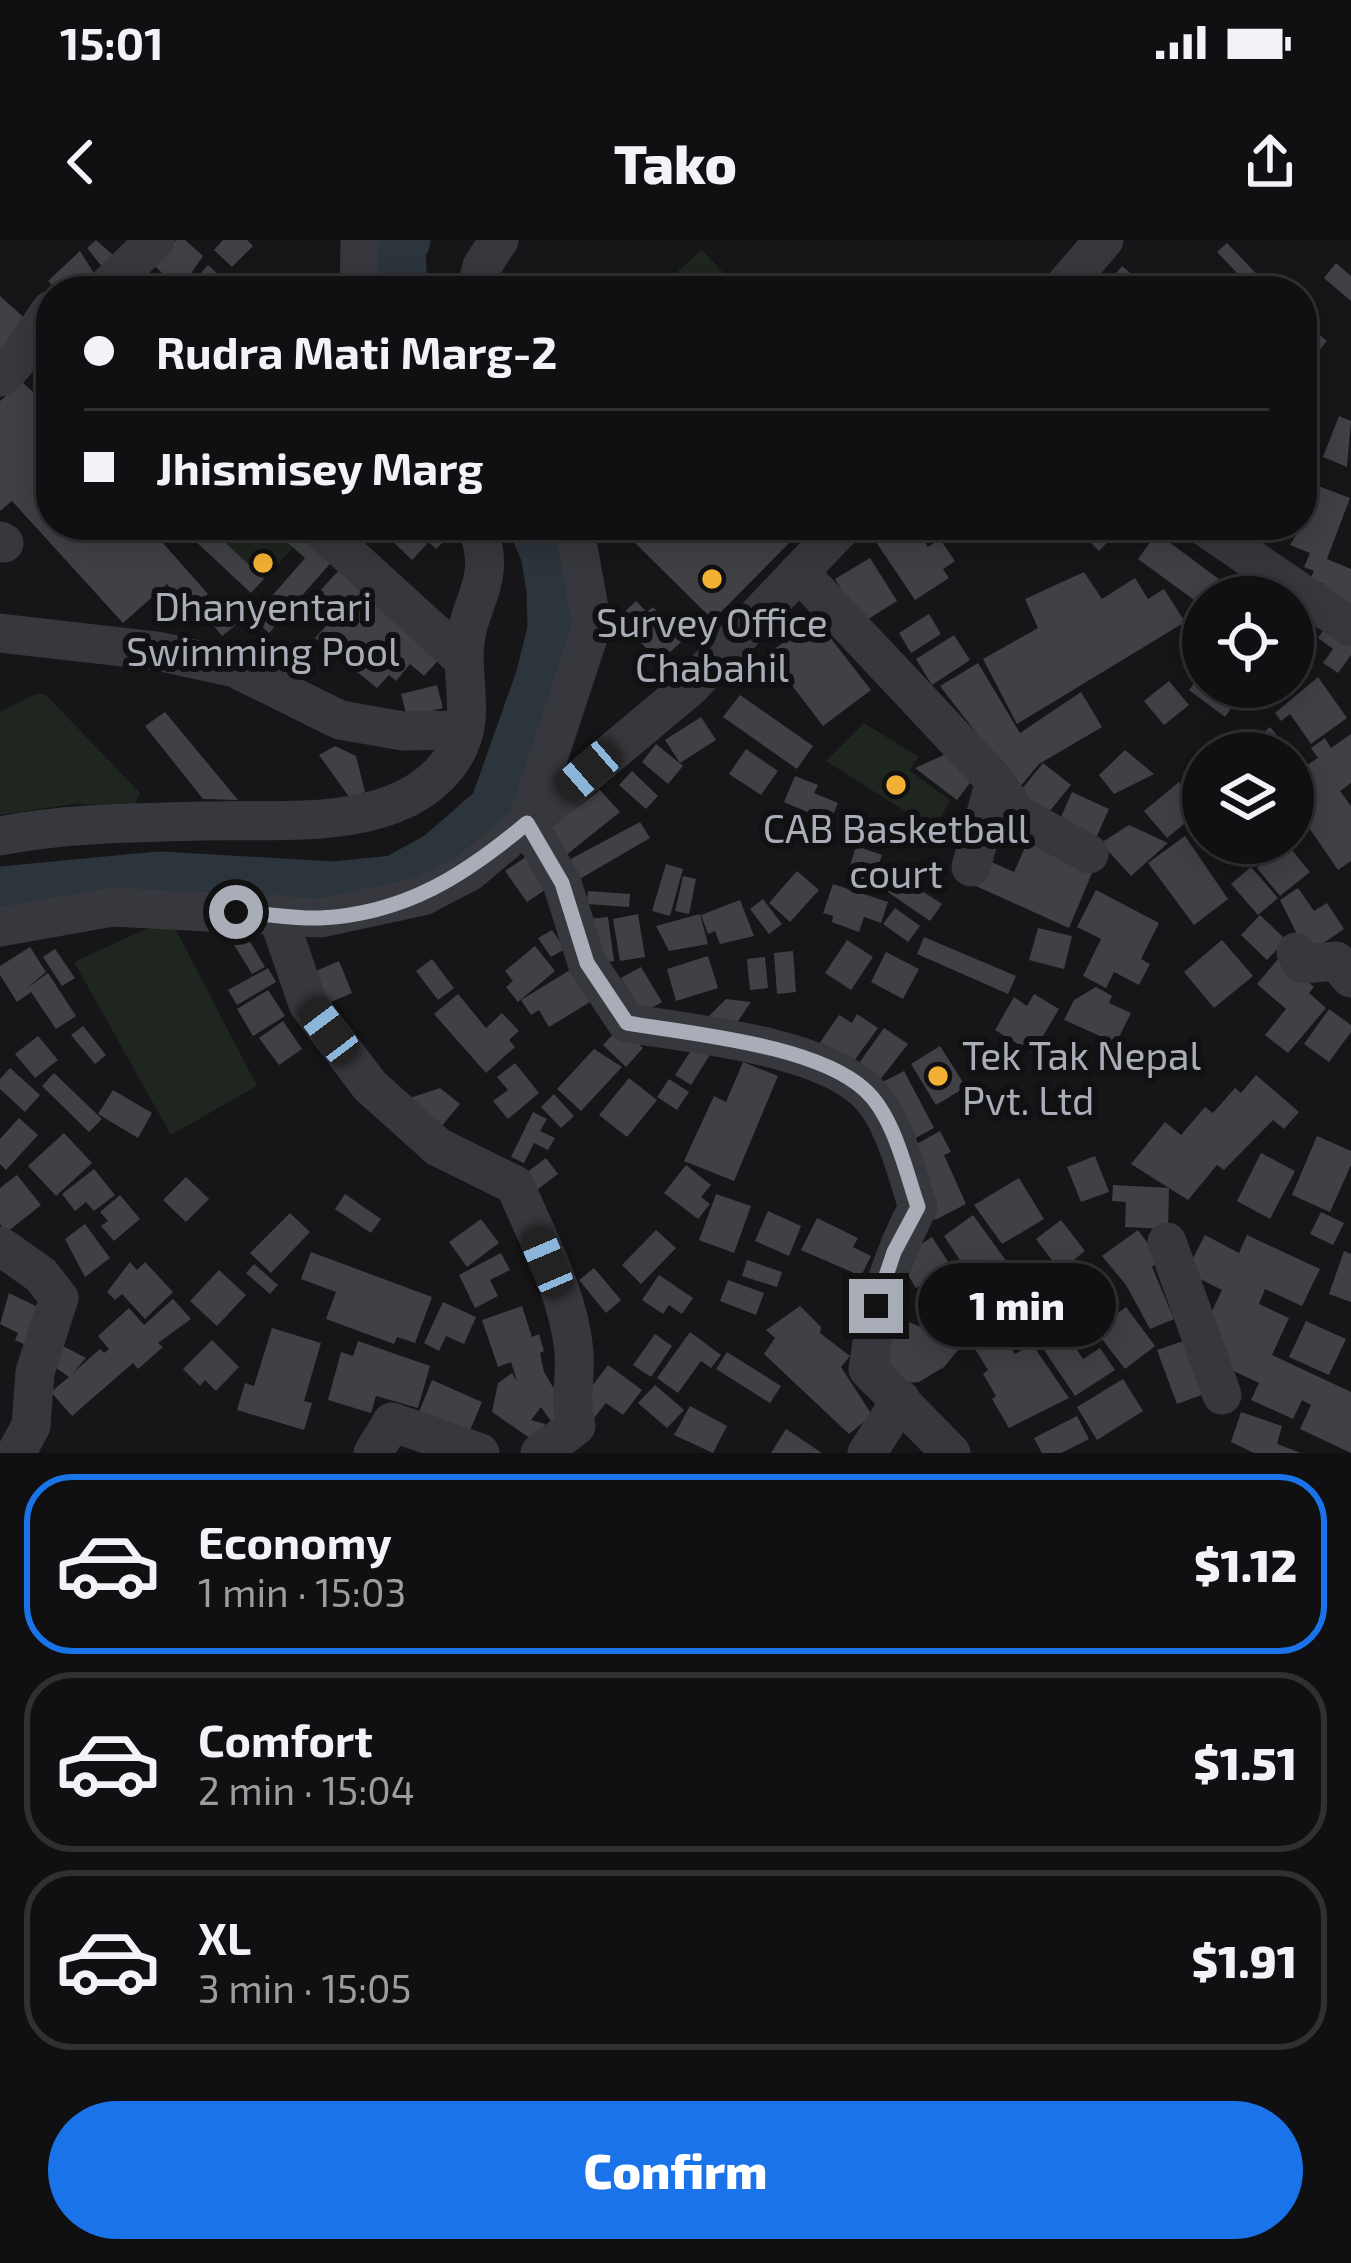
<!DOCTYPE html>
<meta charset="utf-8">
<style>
body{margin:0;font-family:"Exo 2",sans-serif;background:#19191b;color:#f1f3f6;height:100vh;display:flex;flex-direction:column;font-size:45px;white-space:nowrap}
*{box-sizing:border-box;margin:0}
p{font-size:39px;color:#9c9d9f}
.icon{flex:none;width:66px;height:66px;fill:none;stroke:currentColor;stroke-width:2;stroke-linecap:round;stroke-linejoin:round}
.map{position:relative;height:1213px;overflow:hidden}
.side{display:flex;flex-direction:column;background:#101012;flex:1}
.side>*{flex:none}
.hud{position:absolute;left:36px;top:36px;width:1281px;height:264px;border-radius:48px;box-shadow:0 6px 30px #0003,0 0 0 3px #303032;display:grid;align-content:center;height:264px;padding:0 48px;background:#101012}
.buttons{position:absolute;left:1182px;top:336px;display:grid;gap:24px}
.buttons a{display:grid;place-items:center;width:132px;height:132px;border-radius:50%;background:#101012;box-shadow:0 6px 30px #0003,0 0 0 3px #303032;font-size:60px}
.end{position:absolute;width:54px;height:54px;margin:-27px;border:15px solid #a8adb8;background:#111;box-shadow:0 0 0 6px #111}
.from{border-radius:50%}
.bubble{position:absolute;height:84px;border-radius:42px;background:#101012;box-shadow:0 6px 30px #0003,0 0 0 3px #303032;font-size:39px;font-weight:800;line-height:84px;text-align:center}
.car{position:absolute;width:36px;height:72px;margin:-36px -18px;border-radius:15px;box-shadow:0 0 9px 3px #0007;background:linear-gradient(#222 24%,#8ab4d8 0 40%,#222 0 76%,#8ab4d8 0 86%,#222 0)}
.hud b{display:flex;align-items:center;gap:42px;height:114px;font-size:45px}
.hud b+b{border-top:3px solid #303032}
.hud i{width:30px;height:30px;background:#f1f3f6}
ul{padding:21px 0 0;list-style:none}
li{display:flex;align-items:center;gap:36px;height:180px;margin:0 24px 18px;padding:0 24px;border:6px solid #303032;border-radius:48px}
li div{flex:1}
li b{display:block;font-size:45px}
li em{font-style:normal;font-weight:800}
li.on{border-color:#1a73e8}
li>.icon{width:108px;height:108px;stroke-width:1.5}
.cta{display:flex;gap:24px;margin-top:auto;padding:24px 48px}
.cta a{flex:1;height:138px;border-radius:72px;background:#1a73e8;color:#fff;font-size:48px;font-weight:800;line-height:138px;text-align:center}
.status{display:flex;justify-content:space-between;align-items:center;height:84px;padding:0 60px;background:#101012;direction:ltr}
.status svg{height:33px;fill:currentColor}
header{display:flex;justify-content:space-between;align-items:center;height:156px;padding:0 48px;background:#101012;font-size:54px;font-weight:800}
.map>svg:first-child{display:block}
</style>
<div class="status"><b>15:01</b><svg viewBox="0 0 49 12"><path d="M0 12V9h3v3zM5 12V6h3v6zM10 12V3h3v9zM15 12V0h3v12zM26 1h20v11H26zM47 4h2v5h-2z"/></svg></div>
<header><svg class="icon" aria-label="back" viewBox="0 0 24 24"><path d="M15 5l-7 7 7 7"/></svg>Tako<svg class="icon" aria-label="share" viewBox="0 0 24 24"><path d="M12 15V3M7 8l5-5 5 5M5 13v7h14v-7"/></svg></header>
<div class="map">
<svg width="1351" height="1213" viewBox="0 0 1351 1213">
<rect width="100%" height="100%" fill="#161618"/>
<g fill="#1e261f">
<polygon points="702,10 740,51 674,51 678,31"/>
<polygon points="207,285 267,285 293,308 264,339"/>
<polygon points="36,454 45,454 140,553 134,565 74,564 0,575 0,472"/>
<polygon points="864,483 919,517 909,530 950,560 935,590 826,521"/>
<polygon points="161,682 172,682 257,846 171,895 74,722"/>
</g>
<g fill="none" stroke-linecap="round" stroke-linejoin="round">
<g stroke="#2c353c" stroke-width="51">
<polyline points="402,51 400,9 405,0"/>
<polyline points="0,652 160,637 334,647 395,641 439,617 495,568 541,438 553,390 552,350 546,313 534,285"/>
</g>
</g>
<g fill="#404145">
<polygon points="96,0 121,22 107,33 87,8"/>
<polygon points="176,0 185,0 203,16 179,51 168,51 159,43 165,36 154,25"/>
<polygon points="223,0 247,0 253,6 232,27 214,10"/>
<polygon points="1227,3 1273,51 1254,51 1217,12"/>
<polygon points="80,11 100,43 91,51 79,51 72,44 58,51 48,41"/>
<polygon points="1336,23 1351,36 1351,61 1324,38"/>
<polygon points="208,25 236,51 184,51"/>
<polygon points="1122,26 1152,51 1101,51"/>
<polygon points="0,56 30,83 0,115"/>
<polygon points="1302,80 1327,101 1302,131 1305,102"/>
<polygon points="22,142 51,168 51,285 147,285 208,354 188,372 167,344 123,383 12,261 0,271 0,161"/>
<polygon points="1339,176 1351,181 1347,227 1323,217"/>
<polygon points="1313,244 1350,258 1327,319 1351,329 1351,373 1318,361 1324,344 1311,338 1314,331 1304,327 1310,313 1290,305 1302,285"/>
<polygon points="178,285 207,285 264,339 251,353"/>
<polygon points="267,285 298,285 335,318 269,393 253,378 305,318"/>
<polygon points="388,285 406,285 427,304 412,320 382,291"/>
<polygon points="411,285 441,285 448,297 436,309"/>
<polygon points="631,285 783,285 795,297 713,380 624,292"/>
<polygon points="889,285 913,285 928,307 940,299 955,321 943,329 949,338 915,360 872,296"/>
<polygon points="1085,285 1124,285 1099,311 1079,291"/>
<polygon points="1157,293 1220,340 1214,347 1228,357 1203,357 1203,401 1184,387 1201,365 1138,319"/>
<polygon points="870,318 897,361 862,383 835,339"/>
<polygon points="341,328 444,414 424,436 410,424 396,441 389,435 377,448 315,398 338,373 317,354"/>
<polygon points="1084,332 1102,359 1135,338 1148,359 1164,349 1185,382 1017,484 983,419 1038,388 1025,359"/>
<polygon points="222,357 242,380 222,396 203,372"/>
<polygon points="636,361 647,372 653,367 669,385 676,379 690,394 659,422 618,378"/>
<polygon points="929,374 941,394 911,413 899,393"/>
<polygon points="815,378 871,450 823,486 768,414"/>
<polygon points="1332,378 1351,392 1351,415 1338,433 1323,423 1333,409 1318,398"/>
<polygon points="954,395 970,420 932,445 916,419"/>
<polygon points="978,423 1020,493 1081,452 1102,487 1039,524 1019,548 940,446"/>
<polygon points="1203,431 1203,447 1246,447 1225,477 1189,450"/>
<polygon points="1318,437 1347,478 1311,504 1290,474 1281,481 1275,473"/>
<polygon points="1169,441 1189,465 1164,485 1144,461"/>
<polygon points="437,445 443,468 407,477 401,454"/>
<polygon points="740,455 813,506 797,529 723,477"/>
<polygon points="165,472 238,560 203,559 145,486"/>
<polygon points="701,477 716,500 680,523 665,500"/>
<polygon points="1270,487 1291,513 1238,513"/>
<polygon points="1351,494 1351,543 1340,551 1351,566 1351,621 1338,630 1301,576 1293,582 1293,534 1318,518 1311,508 1325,498 1331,508"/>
<polygon points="656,504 683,526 668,544 642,522"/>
<polygon points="335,506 356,516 365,552 350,558 319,515"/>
<polygon points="746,509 778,531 761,555 729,534"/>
<polygon points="955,510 976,535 957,560 915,528"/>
<polygon points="1125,510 1154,534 1114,554 1099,535"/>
<polygon points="1043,523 1071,545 1040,583 1013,560"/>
<polygon points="632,531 658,556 646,569 619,545"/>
<polygon points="795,536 818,545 814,553 838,563 830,582 784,562"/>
<polygon points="1179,542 1202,569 1167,598 1144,571"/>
<polygon points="600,550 620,572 565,616 546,590"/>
<polygon points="1072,552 1109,569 1093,605 1056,588"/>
<polygon points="640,582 650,598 578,640 567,621"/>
<polygon points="1129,585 1168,603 1131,636 1101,603"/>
<polygon points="1033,590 1051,599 1045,612 1092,633 1069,688 976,646 987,620 1014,632"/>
<polygon points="1185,596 1228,659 1194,685 1148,623"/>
<polygon points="1287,604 1310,632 1280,656 1257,628"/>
<polygon points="856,606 882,615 872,645 847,636"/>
<polygon points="533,612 554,644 527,662 505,631"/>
<polygon points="666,624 683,629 670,676 652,671"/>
<polygon points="1251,627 1278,658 1258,675 1231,644"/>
<polygon points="797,631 819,650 790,682 769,663"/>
<polygon points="896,634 942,664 930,681 885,650"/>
<polygon points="683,636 696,639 689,674 675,671"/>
<polygon points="833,644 888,662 881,683 864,677 859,692 832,682 833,676 823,673"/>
<polygon points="1298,648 1314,671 1327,663 1344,689 1307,714 1280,660"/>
<polygon points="1096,650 1159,683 1141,719 1150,724 1139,745 1114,732 1106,748 1083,736 1101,699 1077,687"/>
<polygon points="588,651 630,654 629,667 587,664"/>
<polygon points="763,659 782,684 769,694 750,669"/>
<polygon points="740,660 754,696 720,704 715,691 708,694 701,675"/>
<polygon points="895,668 920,686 908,702 883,684"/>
<polygon points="638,674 645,717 620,721 613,679"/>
<polygon points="700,674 708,704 669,711 656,686"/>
<polygon points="1260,675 1286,700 1267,720 1241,695"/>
<polygon points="608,677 614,721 595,724 589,679"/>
<polygon points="1038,688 1072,696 1064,729 1029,720"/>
<polygon points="243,690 265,727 252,734 230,698"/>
<polygon points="552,690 565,709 551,717 538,698"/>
<polygon points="924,697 1016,736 1008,754 917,714"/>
<polygon points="847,700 873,717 851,750 825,733"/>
<polygon points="1222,700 1253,736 1214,768 1184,732"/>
<polygon points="535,706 555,731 518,762 506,747 513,741 505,731"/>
<polygon points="30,707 46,732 27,748 48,733 76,776 56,789 31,752 17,762 0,735 0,726"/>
<polygon points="55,709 75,738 62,746 43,717"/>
<polygon points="793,711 796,752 777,754 774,713"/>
<polygon points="886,712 919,729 903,759 871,742"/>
<polygon points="708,716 718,748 676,761 667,729"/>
<polygon points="765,717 768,748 750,750 747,719"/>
<polygon points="1279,718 1314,747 1309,753 1326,768 1288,813 1265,795 1286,769 1257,744"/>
<polygon points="432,719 454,748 438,760 416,731"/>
<polygon points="339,721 352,753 315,769 302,737"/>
<polygon points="641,727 662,762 642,773 621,738"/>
<polygon points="268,728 276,742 237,765 228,750"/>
<polygon points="570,730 590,762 549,787 539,770 531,775 521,760"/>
<polygon points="1096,747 1112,756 1109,763 1131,773 1116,803 1064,780 1074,760"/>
<polygon points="268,750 285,776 253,796 237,769"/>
<polygon points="458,754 486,788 502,773 519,791 509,800 515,807 486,833 434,774"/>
<polygon points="1034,754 1059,769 1033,813 995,790 1014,757 1027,766"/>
<polygon points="726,759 751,762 729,794 706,779"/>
<polygon points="1329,769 1351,785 1351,792 1329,822 1304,804"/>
<polygon points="857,774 878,788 851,825 819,804 839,775 852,783"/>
<polygon points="283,781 302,809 279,825 259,798"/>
<polygon points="83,786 106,815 95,824 71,795"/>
<polygon points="620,787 643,808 626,827 603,805"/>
<polygon points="884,788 908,804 879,841 857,826"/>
<polygon points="38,796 58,820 35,838 15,814"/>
<polygon points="698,800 713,810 691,845 675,835"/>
<polygon points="940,806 966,847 936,865 911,824"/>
<polygon points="594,809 622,827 581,871 557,849"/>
<polygon points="743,822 778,836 734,941 684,921 714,856 726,862"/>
<polygon points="515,823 539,853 508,879 493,861 508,850 497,837"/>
<polygon points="10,828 40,855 25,872 0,849 0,839"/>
<polygon points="904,831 934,888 901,906 871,848"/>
<polygon points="54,833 102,879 89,892 42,846"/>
<polygon points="1256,835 1299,872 1284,889 1273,880 1224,930 1217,925 1188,960 1131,924 1165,882 1181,895 1205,867 1213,873 1235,848 1241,853"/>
<polygon points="629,838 657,860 627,897 599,875"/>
<polygon points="669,839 689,852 677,870 657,857"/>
<polygon points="440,848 460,864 435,894 398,862"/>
<polygon points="113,850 152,873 138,898 98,874"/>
<polygon points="554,854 574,876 561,888 541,867"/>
<polygon points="533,872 547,879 540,891 555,898 548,910 534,903 524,923 511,917"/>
<polygon points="19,878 38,895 6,930 0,924 0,899"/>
<polygon points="940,891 951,912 944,915 966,964 935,980 904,911"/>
<polygon points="64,893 92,923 56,956 28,926"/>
<polygon points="1317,896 1351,911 1351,925 1330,972 1292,955"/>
<polygon points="1261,913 1295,931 1270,979 1237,961"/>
<polygon points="1095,916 1109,952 1081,962 1067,927"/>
<polygon points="546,918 558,934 530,955 518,939"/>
<polygon points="686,925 711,945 701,957 710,964 698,979 664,953"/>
<polygon points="94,929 115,955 94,971 86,962 75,971 62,954"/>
<polygon points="17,935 41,965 7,992 0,984 0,948"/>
<polygon points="186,937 209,959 186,982 163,960"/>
<polygon points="1019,938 1044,979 1002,1004 974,965"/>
<polygon points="1113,945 1169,948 1168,989 1125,987 1126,962 1112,961"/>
<polygon points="345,954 381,979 371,993 335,969"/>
<polygon points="716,954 751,966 734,1013 699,1000"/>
<polygon points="120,955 140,979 114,1001 101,986 108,981 100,972"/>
<polygon points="768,971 801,986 789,1016 755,1001"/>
<polygon points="1321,972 1344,983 1333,1005 1310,994"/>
<polygon points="290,973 310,992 271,1033 250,1013"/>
<polygon points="973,975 1028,1051 1053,1033 1077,1066 1015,1104 944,996"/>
<polygon points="817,978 858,998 853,1007 871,1016 861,1036 801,1010"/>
<polygon points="481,979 499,1003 467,1027 449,1002"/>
<polygon points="1061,980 1085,1011 1060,1031 1036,999"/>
<polygon points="85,984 110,1018 85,1037 65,999"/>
<polygon points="656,990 676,1008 641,1044 622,1025"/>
<polygon points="1138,990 1160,1020 1152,1027 1174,1079 1150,1089 1126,1045 1102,1016"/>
<polygon points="1205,995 1239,1013 1247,995 1320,1029 1302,1066 1265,1049 1259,1064 1289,1078 1272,1115 1351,1152 1351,1213 1300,1189 1311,1165 1302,1160 1293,1179 1251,1160 1259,1143 1206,1118 1205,1086 1222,1050 1186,1032"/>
<polygon points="932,997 971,1057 948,1072 928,1041 916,1048 898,1019"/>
<polygon points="1344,1011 1351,1014 1351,1062 1329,1054"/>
<polygon points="311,1012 432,1057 415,1103 397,1097 394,1104 326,1079 336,1052 301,1039"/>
<polygon points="501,1013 510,1030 490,1040 498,1056 475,1068 459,1035"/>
<polygon points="747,1020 782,1032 777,1047 742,1036"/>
<polygon points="130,1022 137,1030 145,1022 173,1052 145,1079 122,1054 115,1060 107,1052"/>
<polygon points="254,1024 278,1045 270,1054 246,1033"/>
<polygon points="594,1028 621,1060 606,1073 579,1040"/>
<polygon points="219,1030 246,1055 217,1086 190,1061"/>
<polygon points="659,1035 693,1058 682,1074 669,1065 663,1074 642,1060"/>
<polygon points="728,1040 764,1053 756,1075 720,1061"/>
<polygon points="9,1053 40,1068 36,1110 15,1100 18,1093 0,1084"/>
<polygon points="980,1057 1000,1089 978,1103 958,1070"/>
<polygon points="173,1059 191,1079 158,1103 163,1107 138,1129 133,1123 72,1176 51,1152 69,1137 45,1120 57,1103 86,1118 73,1133 100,1109 104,1113 109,1109 98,1096 129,1068 144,1085"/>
<polygon points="443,1062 476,1077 464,1104 446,1096 439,1111 424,1103"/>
<polygon points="522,1066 532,1097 539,1094 544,1111 540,1113 544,1132 569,1174 553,1184 541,1167 531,1180 545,1184 534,1201 492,1172 498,1143 512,1133 517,1141 511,1122 498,1127 482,1080"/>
<polygon points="800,1066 821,1087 820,1093 850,1116 841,1127 872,1175 849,1194 764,1114 775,1098 766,1090"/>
<polygon points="1126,1067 1155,1106 1125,1129 1095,1090"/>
<polygon points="894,1076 963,1104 944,1127 919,1142 892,1144 879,1099"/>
<polygon points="1306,1081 1346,1099 1329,1135 1289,1117"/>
<polygon points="272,1088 321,1103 304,1161 312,1163 304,1190 237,1170 245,1143 254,1146"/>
<polygon points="1063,1089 1083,1119 1100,1108 1115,1130 1075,1156 1040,1104"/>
<polygon points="690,1092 721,1115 711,1128 701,1121 678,1153 657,1138"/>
<polygon points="1002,1093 1015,1114 1032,1104 1069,1158 1009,1188 992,1159 996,1156 983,1134 988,1130 975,1109"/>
<polygon points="655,1094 672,1106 651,1137 633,1125"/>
<polygon points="1195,1097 1215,1150 1177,1164 1157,1110"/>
<polygon points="212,1100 239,1127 216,1151 205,1140 200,1146 183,1129"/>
<polygon points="358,1101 430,1126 418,1168 376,1156 371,1173 328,1160 341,1112 353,1116"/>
<polygon points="727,1112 781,1146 770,1163 716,1129"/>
<polygon points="608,1125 642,1150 623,1175 606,1163 594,1178 577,1166"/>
<polygon points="1123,1139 1143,1171 1097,1200 1077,1167"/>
<polygon points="432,1140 482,1162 466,1200 416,1179"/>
<polygon points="655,1145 684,1170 667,1188 638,1163"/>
<polygon points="690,1166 727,1186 713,1213 674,1195"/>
<polygon points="1241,1172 1282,1186 1277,1204 1301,1213 1254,1213 1231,1202"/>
<polygon points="1077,1176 1089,1199 1061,1213 1042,1213 1034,1198"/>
<polygon points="786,1189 822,1213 771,1213"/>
</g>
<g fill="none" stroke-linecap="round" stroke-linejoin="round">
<g stroke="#37383d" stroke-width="39">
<polyline points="103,51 155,0"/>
<polyline points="359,51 360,0"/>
<polyline points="476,51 482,26 499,0"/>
<polyline points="1060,51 1104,0"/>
<path d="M0 137C18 126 36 89 51 70"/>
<polyline points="316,285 464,420"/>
<polyline points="1202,285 1351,387"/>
<polyline points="0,301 4,303"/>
<polyline points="799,332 995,541 971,627"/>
<polyline points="0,393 157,411 235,428 340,480 403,491 464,490"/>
<polyline points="995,541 1017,574 1089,614"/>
<path d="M527 583 562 643 587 723 627 783C693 794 815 805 865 850 894 876 906 932 918 967 890 1020 876 1069 868 1129L951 1213"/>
<polyline points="527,583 592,385 574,285"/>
<path d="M0 596C65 583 134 583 200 581 278 578 407 596 455 514 474 481 464 451 464 416 464 363 501 343 476 285"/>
<path d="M277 674 308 764 370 846 438 907 515 945C537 998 569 1054 574 1112 576 1138 569 1160 576 1186L540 1213"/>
<polyline points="0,687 112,667 321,678 423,656 469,632 690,447 844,285"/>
<polyline points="1296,712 1302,724 1336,721 1351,738"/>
<polyline points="1167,1002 1222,1155"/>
<polyline points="0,1006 41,1035 59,1058 35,1132 31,1186 16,1213"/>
<polyline points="373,1213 392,1182 480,1213"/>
<polyline points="867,1213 901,1160"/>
</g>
</g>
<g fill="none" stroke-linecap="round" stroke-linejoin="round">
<path stroke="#a8adb8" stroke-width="15" d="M236 672C263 673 293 679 320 678 405 674 465 635 527 583L562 643 587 723 627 783C692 794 816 805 865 850 894 876 906 932 918 967L894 1012 876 1066"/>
</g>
<g fill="#f2b134" stroke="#111113" stroke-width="4.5">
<circle cx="263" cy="323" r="12"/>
<circle cx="712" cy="339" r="12"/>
<circle cx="896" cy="545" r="12"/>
<circle cx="938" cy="836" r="12"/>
</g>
<g text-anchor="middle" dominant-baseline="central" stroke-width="12" stroke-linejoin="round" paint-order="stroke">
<g font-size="39" fill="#a8adb8" stroke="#111113">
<text x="263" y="365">Dhanyentari<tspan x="263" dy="45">Swimming Pool</tspan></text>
<text x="712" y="381">Survey Office<tspan x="712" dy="45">Chabahil</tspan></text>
<text x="896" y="587">CAB Basketball<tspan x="896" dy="45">court</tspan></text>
<text x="962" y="814" text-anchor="start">Tek Tak Nepal<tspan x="962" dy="45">Pvt. Ltd</tspan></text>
</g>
</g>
</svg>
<div class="buttons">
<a><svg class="icon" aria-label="locate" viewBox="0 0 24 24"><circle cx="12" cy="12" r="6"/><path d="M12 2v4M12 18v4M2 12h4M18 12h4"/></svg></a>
<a><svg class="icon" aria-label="layers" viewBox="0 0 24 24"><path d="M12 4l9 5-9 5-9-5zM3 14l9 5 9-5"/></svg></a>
</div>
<i class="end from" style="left:236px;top:672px"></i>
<i class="end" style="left:876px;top:1066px"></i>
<div class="bubble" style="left:918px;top:1023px;width:198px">1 min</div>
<i class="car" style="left:588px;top:531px;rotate:229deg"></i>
<i class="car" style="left:329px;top:791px;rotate:323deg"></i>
<i class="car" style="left:547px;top:1022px;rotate:337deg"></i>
<div class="hud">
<b><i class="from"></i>Rudra Mati Marg-2</b>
<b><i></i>Jhismisey Marg</b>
</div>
</div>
<section class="side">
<ul>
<li class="on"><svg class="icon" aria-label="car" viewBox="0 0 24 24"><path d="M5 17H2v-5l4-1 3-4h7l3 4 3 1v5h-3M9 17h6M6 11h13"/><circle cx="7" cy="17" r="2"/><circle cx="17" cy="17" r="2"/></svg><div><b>Economy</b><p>1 min · 15:03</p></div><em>$1.12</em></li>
<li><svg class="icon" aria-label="car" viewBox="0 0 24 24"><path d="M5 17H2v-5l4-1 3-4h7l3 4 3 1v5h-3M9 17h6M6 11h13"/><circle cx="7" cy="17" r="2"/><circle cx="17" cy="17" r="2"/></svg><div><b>Comfort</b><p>2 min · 15:04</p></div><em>$1.51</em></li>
<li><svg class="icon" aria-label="car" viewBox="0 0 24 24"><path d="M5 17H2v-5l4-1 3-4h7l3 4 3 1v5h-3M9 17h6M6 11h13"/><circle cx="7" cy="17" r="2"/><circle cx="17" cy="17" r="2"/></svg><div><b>XL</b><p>3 min · 15:05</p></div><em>$1.91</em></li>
</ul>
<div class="cta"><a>Confirm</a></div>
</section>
